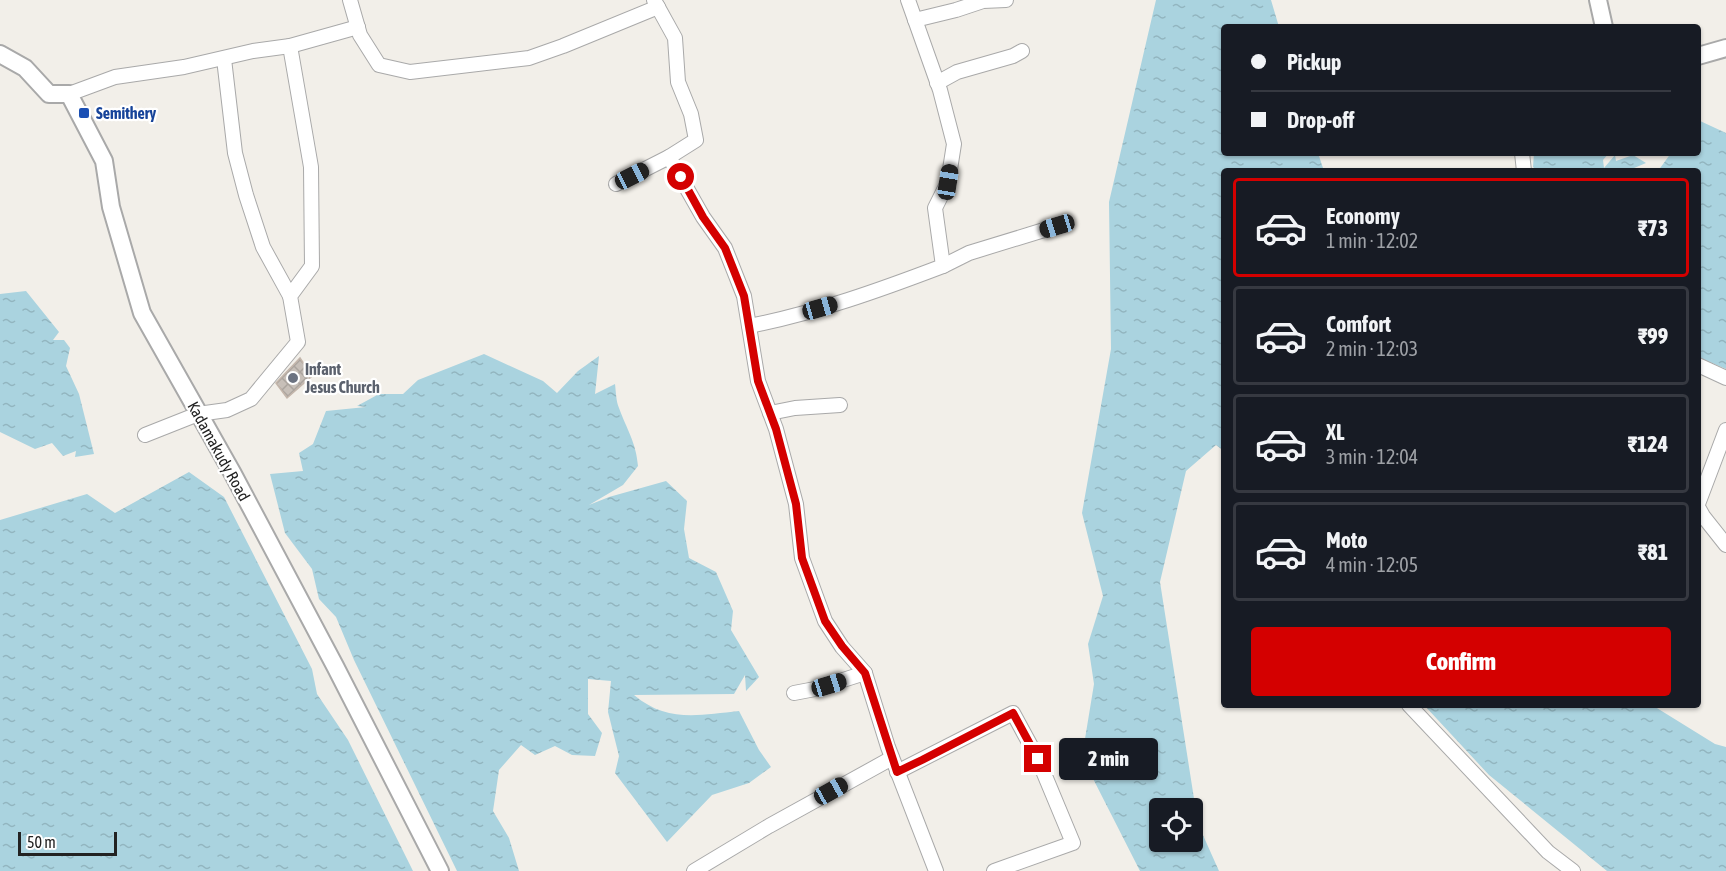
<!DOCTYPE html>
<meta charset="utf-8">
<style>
body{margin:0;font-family:"Asap Condensed",sans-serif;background:#20242c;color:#f1f3f6;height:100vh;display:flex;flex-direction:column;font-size:22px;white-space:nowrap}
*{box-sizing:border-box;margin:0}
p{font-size:20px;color:#9ea1a6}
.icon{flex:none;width:33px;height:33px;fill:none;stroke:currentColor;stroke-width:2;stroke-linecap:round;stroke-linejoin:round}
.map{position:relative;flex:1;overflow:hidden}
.drawer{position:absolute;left:1221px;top:168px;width:480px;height:540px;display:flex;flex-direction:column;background:#171b24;border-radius:6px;box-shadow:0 2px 4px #0004}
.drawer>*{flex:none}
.hud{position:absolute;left:1221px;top:24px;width:480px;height:132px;border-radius:6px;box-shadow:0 2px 4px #0004;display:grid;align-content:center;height:132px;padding:0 30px;background:#171b24}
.fabs{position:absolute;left:1149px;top:798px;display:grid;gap:12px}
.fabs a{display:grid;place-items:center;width:54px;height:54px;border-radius:6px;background:#171b24;box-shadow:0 2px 4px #0004;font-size:30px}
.scale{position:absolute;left:18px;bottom:15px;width:99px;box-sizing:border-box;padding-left:6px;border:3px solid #222;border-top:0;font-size:16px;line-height:21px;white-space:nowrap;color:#222;-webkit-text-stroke:4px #fff;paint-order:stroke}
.end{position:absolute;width:27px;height:27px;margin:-14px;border:8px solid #d40000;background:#fff;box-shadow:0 0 0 3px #fff}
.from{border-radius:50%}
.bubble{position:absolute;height:42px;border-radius:6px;background:#171b24;box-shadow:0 2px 4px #0004;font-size:20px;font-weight:800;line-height:42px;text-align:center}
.car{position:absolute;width:18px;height:36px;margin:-18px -9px;border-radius:8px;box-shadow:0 0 4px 2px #0007;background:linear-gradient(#222 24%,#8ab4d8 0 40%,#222 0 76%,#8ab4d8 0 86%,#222 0)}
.hud b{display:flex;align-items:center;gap:21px;height:57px;font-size:22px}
.hud b+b{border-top:2px solid #363941}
.hud i{width:15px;height:15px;background:#f1f3f6}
ul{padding:10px 0 0;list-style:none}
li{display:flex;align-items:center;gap:18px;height:99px;margin:0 12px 9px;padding:0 18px;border:3px solid #363941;border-radius:6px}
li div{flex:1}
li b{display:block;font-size:22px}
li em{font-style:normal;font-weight:800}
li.on{border-color:#d40000}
li>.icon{width:54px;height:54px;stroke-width:1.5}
.action{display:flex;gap:12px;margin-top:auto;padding:12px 30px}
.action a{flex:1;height:69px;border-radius:6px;background:#d40000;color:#fff;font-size:24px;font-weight:800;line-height:69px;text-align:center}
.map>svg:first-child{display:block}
</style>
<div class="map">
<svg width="1726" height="871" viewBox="0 0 1726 871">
<defs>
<pattern id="water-ripples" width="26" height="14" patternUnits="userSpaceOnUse" patternTransform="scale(1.5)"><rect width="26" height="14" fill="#aad3df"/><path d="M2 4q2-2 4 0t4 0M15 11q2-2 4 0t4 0" fill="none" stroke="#92b5bf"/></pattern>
<pattern id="building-cross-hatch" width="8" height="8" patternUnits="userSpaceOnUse" patternTransform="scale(1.5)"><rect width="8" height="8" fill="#c7bfb8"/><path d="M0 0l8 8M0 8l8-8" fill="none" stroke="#aba49e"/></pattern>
</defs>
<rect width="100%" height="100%" fill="#f2efe9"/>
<g fill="url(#water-ripples)" fill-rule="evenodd">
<path d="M1156 0H1271L1279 27H1224V153H1318L1324 171H1224V451L1216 445 1186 471 1160 582 1198 824 1219 871H1140L1082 757 1094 684 1088 644 1103 596 1082 513 1111 349 1109 202ZM1160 808H1192V842H1160Z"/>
<polygon points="1698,120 1726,133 1726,369 1698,357 1698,171 1658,171 1671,153 1698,153"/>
<polygon points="1534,153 1609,153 1603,160 1604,168 1615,155 1616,161 1633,155 1646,163 1627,171 1538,171 1533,167"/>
<polygon points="26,291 59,332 53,340 64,340 70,348 66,366 79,394 94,454 75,457 76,451 63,456 52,443 35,449 0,432 0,294"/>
<path d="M484 354 543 381 557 393 578 371 599 356 595 394 615 384C616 392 616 401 619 408 627 430 636 442 638 466L623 485 589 505 609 497 666 481 687 501 684 529 689 558 716 572 733 611 731 630 759 677 746 691 745 675 734 694 634 695C667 723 699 715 739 711L759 750 771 767 749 783 712 795 667 842 615 773 619 756 608 712 611 681 588 679V714L602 733 595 756 572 755 555 746 535 755 521 745 499 770 493 811 509 838 519 871H457L354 660 336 617 319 599 312 569 285 533 270 474 303 471 299 453 313 444 326 411 366 407 357 406 379 394H403L418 380Z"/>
<polygon points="189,472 224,497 312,669 317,694 348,740 413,871 0,871 0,520 87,494 115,513"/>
<polygon points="1424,705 1652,705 1715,744 1726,747 1726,871 1607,871 1489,775"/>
</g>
<polygon fill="url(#building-cross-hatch)" stroke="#c4b6ab" stroke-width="1.5" points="300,358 312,376 287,398 276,383"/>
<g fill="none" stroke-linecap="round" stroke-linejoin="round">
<defs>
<g id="minor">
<polyline points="350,0 360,35 379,65 410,72 529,58 563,46 658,7"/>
<polyline points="654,0 675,38 678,82 691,114 696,140 669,157 703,217 725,248 744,296 758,381 776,429 796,504 802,558 825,621 842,647 865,673 888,747 936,871"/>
<polyline points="915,20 956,10 983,1 1006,0"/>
<polyline points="224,59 235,153 246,195 263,247 290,296"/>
<polyline points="937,83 957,72 1013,56 1022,51"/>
<polyline points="69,94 115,77 184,67 253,51 290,46 358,27"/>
<polyline points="1522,153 1524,171"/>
<polyline points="616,184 669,157"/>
<polyline points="943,266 969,253 1057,226"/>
<path d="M749 326C816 313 880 290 943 266L935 208 948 182 954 144 940 90 908 0"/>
<polyline points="1698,365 1726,378"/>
<polyline points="770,413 795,408 840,405"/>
<polyline points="145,435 198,414 227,410 251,399 298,342 290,296 312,266 311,167 290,46"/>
<polyline points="1698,504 1726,430"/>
<polyline points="1698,507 1703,516 1726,545"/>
<polyline points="794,693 815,689 865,673"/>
<polyline points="1409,705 1548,852 1573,871"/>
<polyline points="897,772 1013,713 1038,759 1073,843 994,871"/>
<polyline points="694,871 769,826 892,758"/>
</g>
<g id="tertiary">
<polyline points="1598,0 1604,27"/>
<polyline points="0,54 25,68 49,94 69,94 104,161 111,207 142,313 233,474 335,666 440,871"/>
<polyline points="1698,56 1726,48"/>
</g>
</defs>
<use href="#minor" stroke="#a9a9a9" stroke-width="16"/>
<use href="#tertiary" stroke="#a9a9a9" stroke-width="20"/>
<use href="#minor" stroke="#fff" stroke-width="14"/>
<use href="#tertiary" stroke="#fff" stroke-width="16"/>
</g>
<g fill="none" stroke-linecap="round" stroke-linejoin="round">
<polyline stroke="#d40000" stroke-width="8" points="681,177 703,217 725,248 744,296 758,381 776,429 796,504 802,558 825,621 842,646 865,673 897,772 922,760 1013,713 1038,759"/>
</g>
<rect fill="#1a4fb4" stroke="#fff" stroke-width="2" x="78" y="107" width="12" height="12" rx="3"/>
<circle fill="#6b7280" stroke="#fff" stroke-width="2" cx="293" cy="378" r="6"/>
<g text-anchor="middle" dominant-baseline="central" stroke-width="4.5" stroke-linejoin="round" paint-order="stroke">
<g font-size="16" font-weight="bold" fill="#164399" stroke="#fff" text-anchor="start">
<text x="96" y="113">Semithery</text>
</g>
<g font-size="16" font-weight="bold" fill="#5b616d" stroke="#fff" text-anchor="start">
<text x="305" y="369">Infant<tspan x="305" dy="18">Jesus Church</tspan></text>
</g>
<g font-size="16" fill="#222" stroke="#fff">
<text transform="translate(219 451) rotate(61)">Kadamakudy Road</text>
</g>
</g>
</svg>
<div class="fabs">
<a><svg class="icon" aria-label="locate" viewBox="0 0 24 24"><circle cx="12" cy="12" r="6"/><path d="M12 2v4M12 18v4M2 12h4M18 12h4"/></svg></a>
</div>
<div class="scale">50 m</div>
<i class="end from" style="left:681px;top:177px"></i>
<i class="end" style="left:1038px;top:759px"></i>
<div class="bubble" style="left:1059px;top:738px;width:99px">2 min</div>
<i class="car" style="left:632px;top:176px;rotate:63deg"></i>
<i class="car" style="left:948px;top:182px;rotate:9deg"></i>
<i class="car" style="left:1057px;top:226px;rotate:253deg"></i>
<i class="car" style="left:820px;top:308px;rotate:74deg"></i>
<i class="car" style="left:829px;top:685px;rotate:73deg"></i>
<i class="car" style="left:831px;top:791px;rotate:61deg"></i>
<div class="hud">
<b><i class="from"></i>Pickup</b>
<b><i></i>Drop-off</b>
</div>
<section class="drawer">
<ul>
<li class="on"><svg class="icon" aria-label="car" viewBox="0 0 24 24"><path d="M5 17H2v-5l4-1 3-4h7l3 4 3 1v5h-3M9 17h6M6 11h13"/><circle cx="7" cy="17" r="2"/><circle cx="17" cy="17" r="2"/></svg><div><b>Economy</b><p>1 min · 12:02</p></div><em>₹73</em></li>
<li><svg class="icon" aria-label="car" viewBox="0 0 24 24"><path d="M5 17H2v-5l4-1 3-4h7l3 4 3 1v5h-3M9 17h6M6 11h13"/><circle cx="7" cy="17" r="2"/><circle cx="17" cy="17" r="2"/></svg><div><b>Comfort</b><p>2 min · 12:03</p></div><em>₹99</em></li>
<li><svg class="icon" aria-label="car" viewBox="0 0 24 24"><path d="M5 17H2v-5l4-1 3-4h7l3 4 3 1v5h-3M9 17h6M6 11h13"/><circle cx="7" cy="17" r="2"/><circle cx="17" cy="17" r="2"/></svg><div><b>XL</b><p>3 min · 12:04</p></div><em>₹124</em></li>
<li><svg class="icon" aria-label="car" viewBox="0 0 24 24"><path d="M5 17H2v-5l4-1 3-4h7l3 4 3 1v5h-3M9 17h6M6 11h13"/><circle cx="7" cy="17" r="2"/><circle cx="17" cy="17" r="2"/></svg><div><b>Moto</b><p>4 min · 12:05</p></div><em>₹81</em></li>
</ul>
<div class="action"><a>Confirm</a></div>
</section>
</div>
